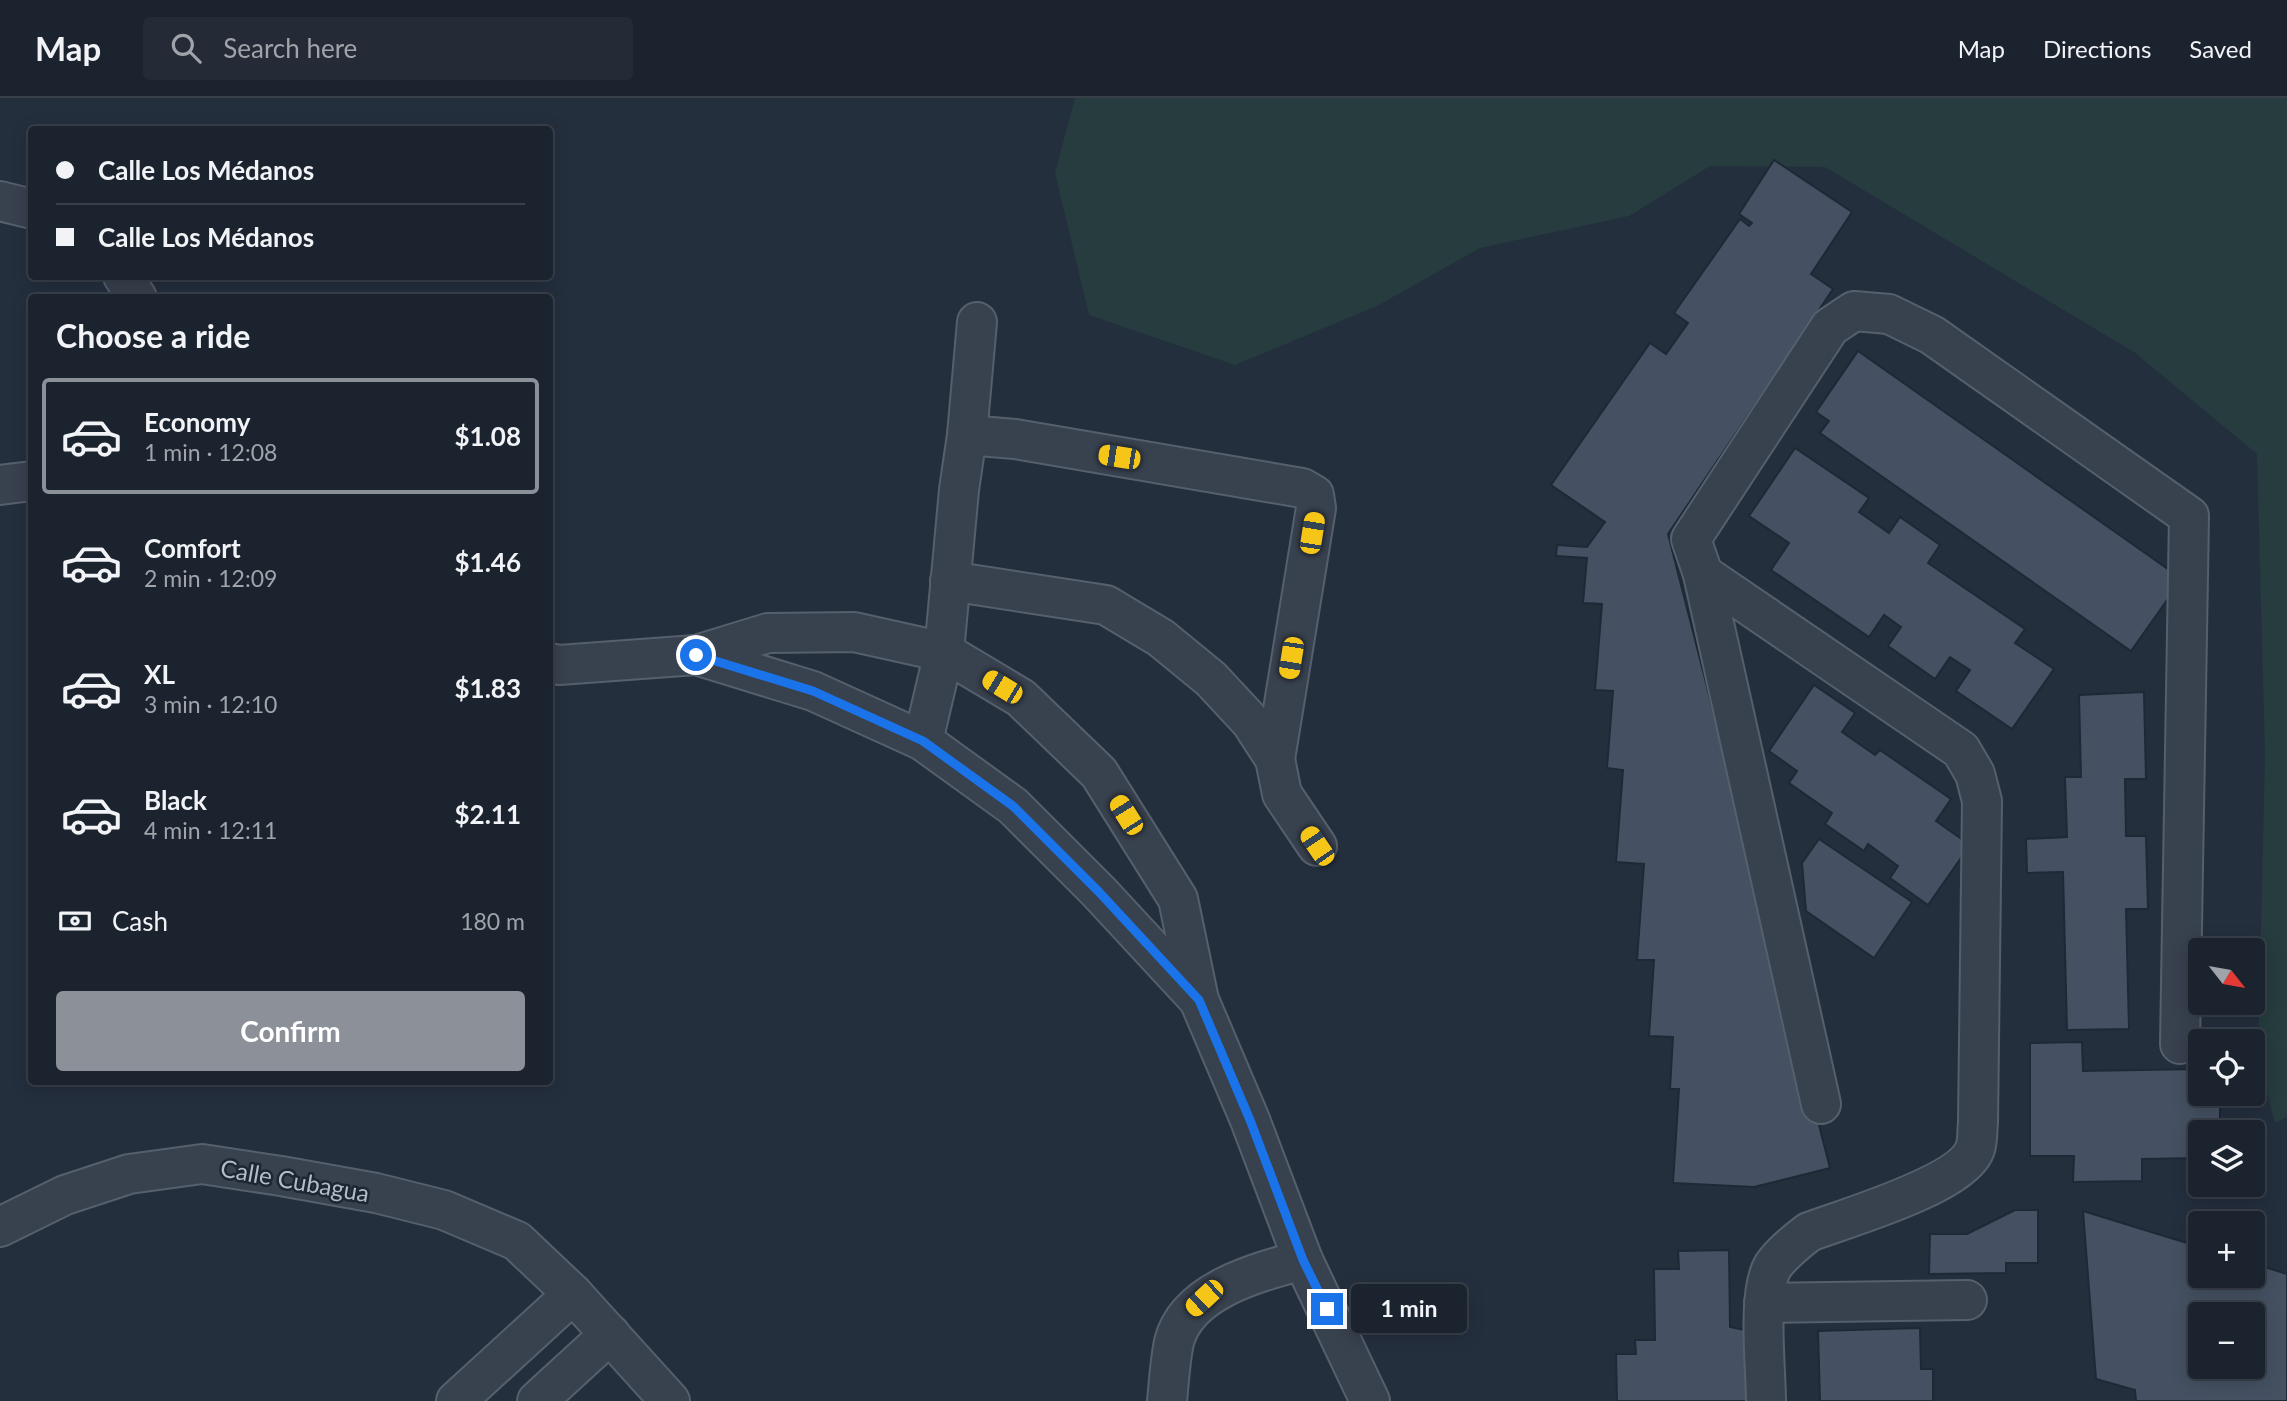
<!DOCTYPE html>
<meta charset="utf-8">
<style>
body{margin:0;font-family:Lato,sans-serif;background:#242b36;color:#f1f3f6;height:100vh;display:flex;flex-direction:column;font-size:26px;white-space:nowrap}
*{box-sizing:border-box;margin:0}
p{font-size:23px;color:#a0a4aa}
.icon{flex:none;width:38px;height:38px;fill:none;stroke:currentColor;stroke-width:2;stroke-linecap:round;stroke-linejoin:round}
.map{position:relative;flex:1;overflow:hidden}
.details{position:absolute;left:28px;top:196px;width:525px;height:791px;display:flex;flex-direction:column;background:#1b232e;border-radius:7px;box-shadow:0 4px 18px #0003,0 0 0 2px #39404a}
.details>*{flex:none}
.guide{position:absolute;left:28px;top:28px;width:525px;height:154px;border-radius:7px;box-shadow:0 4px 18px #0003,0 0 0 2px #39404a;display:grid;align-content:center;height:154px;padding:0 28px;background:#1b232e}
.needle{width:46px;rotate:121deg}
.buttons{position:absolute;left:2188px;top:840px;display:grid;gap:14px}
.buttons a{display:grid;place-items:center;width:77px;height:77px;border-radius:7px;background:#1b232e;box-shadow:0 4px 18px #0003,0 0 0 2px #39404a;font-size:35px}
.end{position:absolute;width:32px;height:32px;margin:-16px;border:9px solid #1a73e8;background:#fff;box-shadow:0 0 0 4px #fff}
.from{border-radius:50%}
.bubble{position:absolute;height:49px;border-radius:7px;background:#1b232e;box-shadow:0 4px 18px #0003,0 0 0 2px #39404a;font-size:23px;font-weight:700;line-height:49px;text-align:center}
.car{position:absolute;width:21px;height:42px;margin:-21px -10px;border-radius:9px;box-shadow:0 0 5px 2px #0007;background:linear-gradient(#f5c518 24%,#345 0 40%,#f5c518 0 76%,#345 0 86%,#f5c518 0)}
.guide b{display:flex;align-items:center;gap:24px;height:66px;font-size:26px}
.guide b+b{border-top:2px solid #39404a}
.guide i{width:18px;height:18px;background:#f1f3f6}
ul{padding:0;list-style:none}
li{display:flex;align-items:center;gap:21px;height:116px;margin:0 14px 10px;padding:0 14px;border:4px solid transparent;border-radius:7px}
li div{flex:1}
li b{display:block;font-size:26px}
li em{font-style:normal;font-weight:700}
li.active{border-color:#8c9099}
li>.icon{width:63px;height:63px;stroke-width:1.5}
h2{padding:0 28px;font-size:32px;line-height:84px}
.pay{display:flex;align-items:center;gap:18px;height:77px;padding:0 28px;font-size:26px}
.pay p{margin-inline-start:auto}
.button{display:flex;gap:14px;margin-top:auto;padding:14px 28px}
.button a{flex:1;height:80px;border-radius:7px;background:#8c9099;color:#fff;font-size:28px;font-weight:700;line-height:80px;text-align:center}
header{display:flex;align-items:center;gap:42px;box-sizing:border-box;height:98px;padding:0 35px;background:#1b232e;border-bottom:2px solid #39404a}
header strong{font-size:33px}
nav{display:flex;gap:38px;margin-inline-start:auto;font-size:24px}
.search{width:490px;height:63px;background:#242b36;display:flex;align-items:center;gap:18px;box-sizing:border-box;padding:0 24px;border-radius:7px;color:#a0a4aa;font-size:26px}
.map>svg:first-child{display:block}
</style>
<header>
<strong>Map</strong>
<div class="search"><svg class="icon" aria-label="search" viewBox="0 0 24 24"><circle cx="10" cy="10" r="6"/><path d="M15 15l6 6"/></svg>Search here</div>
<nav><a>Map</a><a>Directions</a><a>Saved</a></nav>
</header>
<div class="map">
<svg width="2287" height="1303" viewBox="0 0 2287 1303">
<rect width="100%" height="100%" fill="#242f3e"/>
<polygon fill="#263c3f" points="1075,0 2287,0 2287,1019 2275,1025 2258,961 2265,658 2257,356 2134,254 1825,69 1710,68 1629,118 1480,150 1377,208 1235,267 1089,217 1055,75"/>
<g fill="#455162" stroke="#1f2835" stroke-width="2" fill-rule="evenodd">
<polygon points="1774,62 1852,114 1811,176 1833,191 1668,436 1830,1070 1754,1089 1673,1085 1679,991 1670,991 1673,939 1649,938 1654,862 1637,862 1644,766 1616,764 1623,672 1607,670 1613,593 1595,592 1602,506 1583,505 1587,460 1556,458 1557,447 1587,449 1605,424 1551,387 1650,245 1666,256 1688,225 1674,215 1740,121 1749,128 1752,125 1739,116"/>
<polygon points="1858,253 2182,481 2131,553 1820,335 1829,323 1816,314"/>
<polygon points="1795,350 1869,400 1859,414 1889,435 1900,419 1940,447 1928,465 2025,531 2015,545 2054,571 2012,631 1956,593 1970,572 1950,559 1935,581 1888,548 1901,529 1884,517 1869,539 1771,472 1789,445 1749,418"/>
<polygon points="1814,587 1855,615 1842,634 1875,657 1880,652 1951,701 1936,723 1970,747 1928,807 1890,780 1898,768 1868,746 1864,753 1825,726 1832,715 1789,685 1797,673 1769,653"/>
<polygon points="2144,594 2146,681 2125,681 2126,738 2146,738 2148,811 2126,811 2129,931 2067,932 2063,774 2027,775 2026,741 2067,739 2065,679 2081,679 2079,597"/>
<polygon points="1819,741 1912,804 1874,860 1806,813 1802,765"/>
<polygon points="2082,944 2083,973 2200,971 2200,996 2220,996 2220,1034 2200,1034 2200,1060 2142,1061 2142,1083 2073,1084 2074,1058 2030,1058 2030,945"/>
<polygon points="2015,1112 2038,1112 2038,1165 2006,1165 2006,1175 1929,1176 1930,1136 1967,1136"/>
<path d="M2083 1113 2200 1149V1178H2252V1165L2287 1176V1303H2136L2135 1292 2096 1281ZM2200 1216H2252V1269H2200Z"/>
<polygon points="1729,1152 1730,1229 1755,1234 1756,1303 1617,1303 1616,1256 1636,1256 1635,1242 1655,1242 1654,1171 1679,1171 1678,1153"/>
<polygon points="1920,1230 1921,1271 1933,1271 1933,1303 1820,1303 1818,1233"/>
</g>
<g fill="none" stroke-linecap="round" stroke-linejoin="round">
<defs>
<g id="minor">
<polyline points="0,103 32,111"/>
<polyline points="123,178 137,200"/>
<polyline points="967,337 1015,341 1302,390 1314,397 1316,410 1275,661"/>
<polyline points="0,387 32,383"/>
<path d="M1703 476 1961 652 1975 676 1982 703 1978 1024C1977 1032 1978 1043 1975 1051 1962 1087 1846 1120 1809 1134 1796 1144 1782 1155 1773 1168 1757 1194 1766 1271 1766 1303"/>
<polyline points="950,483 1106,507 1161,540 1211,581 1251,624 1275,661 1282,696 1317,748"/>
<polyline points="696,557 813,593 923,643 1013,708 1099,794 1199,902"/>
<polyline points="550,565 559,567 696,557 768,535 854,534 944,554 1021,600 1099,675 1178,801 1199,902 1250,1022 1303,1162 1370,1303"/>
<polyline points="923,643 944,554 959,392 967,337 977,224"/>
<polyline points="1821,1006 1703,476 1691,441 1830,229 1854,213 1889,216 1932,237 2189,418 2180,946"/>
<polyline points="0,1129 65,1097 129,1076 202,1066 281,1078 376,1095 444,1112 517,1143 573,1196 670,1303"/>
<polyline points="1764,1205 1967,1202"/>
<polyline points="456,1303 573,1196"/>
<polyline points="537,1303 610,1236"/>
<path d="M1167 1303C1169 1284 1170 1263 1174 1244 1187 1192 1258 1174 1303 1162"/>
</g>
</defs>
<use href="#minor" stroke="#565f6c" stroke-width="42"/>
<use href="#minor" stroke="#38414e" stroke-width="38"/>
</g>
<g fill="none" stroke-linecap="round" stroke-linejoin="round">
<polyline stroke="#1a73e8" stroke-width="9" points="696,557 813,593 923,643 1013,708 1099,794 1199,902 1250,1022 1303,1162 1327,1211"/>
</g>
<g text-anchor="middle" dominant-baseline="central" stroke-width="5" stroke-linejoin="round" paint-order="stroke">
<g font-size="24" fill="#b4bcc9" stroke="#1d2633">
<text transform="translate(295 1082) rotate(10)">Calle Cubagua</text>
</g>
</g>
</svg>
<div class="buttons">
<a><svg class="needle" viewBox="-14 -14 28 28"><path d="M0-13l5 13h-10z" fill="#e53935"/><path d="M0 13l5-13h-10z" fill="#a0a4aa"/></svg></a>
<a><svg class="icon" aria-label="locate" viewBox="0 0 24 24"><circle cx="12" cy="12" r="6"/><path d="M12 2v4M12 18v4M2 12h4M18 12h4"/></svg></a>
<a><svg class="icon" aria-label="layers" viewBox="0 0 24 24"><path d="M12 4l9 5-9 5-9-5zM3 14l9 5 9-5"/></svg></a>
<a>+</a>
<a>−</a>
</div>
<i class="end from" style="left:696px;top:557px"></i>
<i class="end" style="left:1327px;top:1211px"></i>
<div class="bubble" style="left:1351px;top:1186px;width:116px">1 min</div>
<i class="car" style="left:1119px;top:359px;rotate:279deg"></i>
<i class="car" style="left:1312px;top:435px;rotate:9deg"></i>
<i class="car" style="left:1291px;top:560px;rotate:189deg"></i>
<i class="car" style="left:1002px;top:589px;rotate:301deg"></i>
<i class="car" style="left:1126px;top:717px;rotate:328deg"></i>
<i class="car" style="left:1317px;top:748px;rotate:326deg"></i>
<i class="car" style="left:1204px;top:1200px;rotate:227deg"></i>
<div class="guide">
<b><i class="from"></i>Calle Los Médanos</b>
<b><i></i>Calle Los Médanos</b>
</div>
<section class="details">
<h2>Choose a ride</h2>
<ul>
<li class="active"><svg class="icon" aria-label="car" viewBox="0 0 24 24"><path d="M5 17H2v-5l4-1 3-4h7l3 4 3 1v5h-3M9 17h6M6 11h13"/><circle cx="7" cy="17" r="2"/><circle cx="17" cy="17" r="2"/></svg><div><b>Economy</b><p>1 min · 12:08</p></div><em>$1.08</em></li>
<li><svg class="icon" aria-label="car" viewBox="0 0 24 24"><path d="M5 17H2v-5l4-1 3-4h7l3 4 3 1v5h-3M9 17h6M6 11h13"/><circle cx="7" cy="17" r="2"/><circle cx="17" cy="17" r="2"/></svg><div><b>Comfort</b><p>2 min · 12:09</p></div><em>$1.46</em></li>
<li><svg class="icon" aria-label="car" viewBox="0 0 24 24"><path d="M5 17H2v-5l4-1 3-4h7l3 4 3 1v5h-3M9 17h6M6 11h13"/><circle cx="7" cy="17" r="2"/><circle cx="17" cy="17" r="2"/></svg><div><b>XL</b><p>3 min · 12:10</p></div><em>$1.83</em></li>
<li><svg class="icon" aria-label="car" viewBox="0 0 24 24"><path d="M5 17H2v-5l4-1 3-4h7l3 4 3 1v5h-3M9 17h6M6 11h13"/><circle cx="7" cy="17" r="2"/><circle cx="17" cy="17" r="2"/></svg><div><b>Black</b><p>4 min · 12:11</p></div><em>$2.11</em></li>
</ul>
<div class="pay"><svg class="icon" aria-label="cash" viewBox="0 0 24 24"><path d="M3 7h18v10H3z"/><circle cx="12" cy="12" r="2"/></svg>Cash<p>180 m</p></div>
<div class="button"><a>Confirm</a></div>
</section>
</div>
